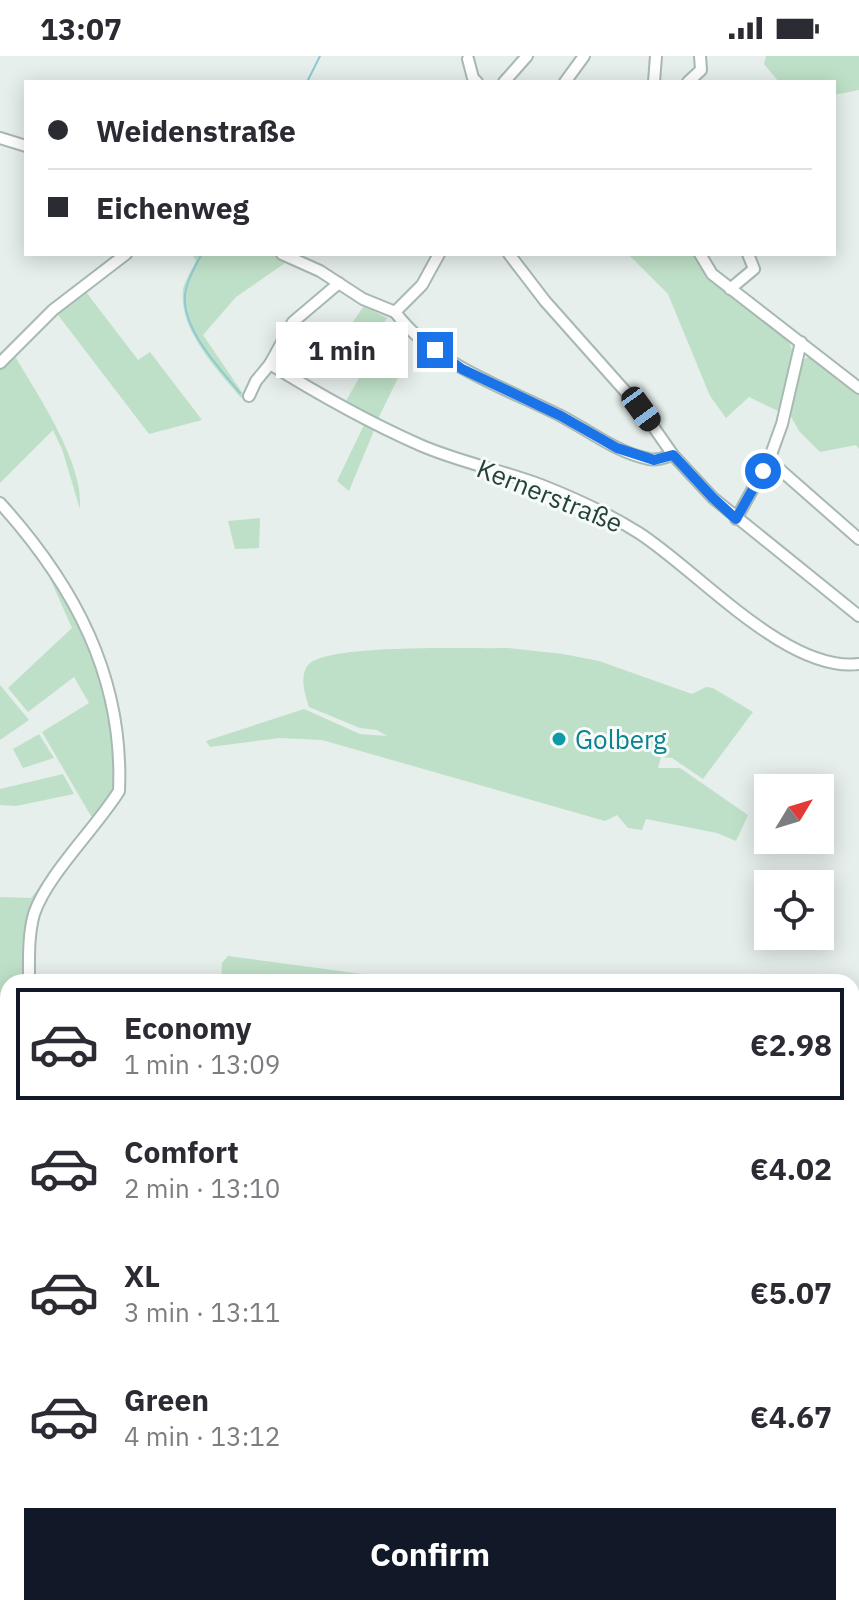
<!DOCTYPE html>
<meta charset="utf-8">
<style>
body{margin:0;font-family:"IBM Plex Sans",sans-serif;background:#f7f7f7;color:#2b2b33;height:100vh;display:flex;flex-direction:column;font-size:30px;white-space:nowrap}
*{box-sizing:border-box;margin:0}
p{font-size:26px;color:#7c7c81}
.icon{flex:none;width:44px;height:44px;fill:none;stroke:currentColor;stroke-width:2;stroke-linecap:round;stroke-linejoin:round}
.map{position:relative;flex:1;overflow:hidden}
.panel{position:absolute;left:0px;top:918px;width:860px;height:642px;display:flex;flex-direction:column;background:#fff;border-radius:24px 24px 0 0;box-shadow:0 4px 20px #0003}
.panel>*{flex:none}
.banner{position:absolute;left:24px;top:24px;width:812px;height:176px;border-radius:0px;box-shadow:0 4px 20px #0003;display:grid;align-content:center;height:176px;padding:0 24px;background:#fff}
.needle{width:52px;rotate:52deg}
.controls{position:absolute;left:754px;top:718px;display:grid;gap:16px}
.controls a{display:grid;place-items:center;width:80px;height:80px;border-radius:0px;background:#fff;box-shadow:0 4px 20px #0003;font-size:40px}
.end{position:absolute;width:36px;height:36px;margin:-18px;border:10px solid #1a73e8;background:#fff;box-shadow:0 0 0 4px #fff}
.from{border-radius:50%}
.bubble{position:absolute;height:56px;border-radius:0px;background:#fff;box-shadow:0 4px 20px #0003;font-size:26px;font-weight:700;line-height:56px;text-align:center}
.car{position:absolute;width:24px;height:48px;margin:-24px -12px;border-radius:10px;box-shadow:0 0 6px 2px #0007;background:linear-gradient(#222 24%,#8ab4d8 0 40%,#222 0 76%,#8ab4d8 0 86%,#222 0)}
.banner b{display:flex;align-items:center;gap:28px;height:76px;font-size:30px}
.banner b+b{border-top:2px solid #e1e1e2}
.banner i{width:20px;height:20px;background:#2b2b33}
ul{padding:14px 0 0;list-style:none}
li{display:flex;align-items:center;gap:24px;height:112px;margin:0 16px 12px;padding:0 8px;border:4px solid transparent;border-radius:0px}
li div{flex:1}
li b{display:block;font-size:30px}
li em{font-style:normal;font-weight:700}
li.selected{border-color:#111827}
li>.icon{width:72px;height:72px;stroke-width:1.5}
.primary-button{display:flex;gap:16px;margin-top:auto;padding:16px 24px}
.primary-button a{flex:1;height:92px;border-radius:0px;background:#111827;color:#fff;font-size:32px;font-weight:700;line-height:92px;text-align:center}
.status{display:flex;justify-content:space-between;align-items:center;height:56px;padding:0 40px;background:#fff;direction:ltr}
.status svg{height:22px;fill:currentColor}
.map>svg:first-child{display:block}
</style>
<div class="status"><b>13:07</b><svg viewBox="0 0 49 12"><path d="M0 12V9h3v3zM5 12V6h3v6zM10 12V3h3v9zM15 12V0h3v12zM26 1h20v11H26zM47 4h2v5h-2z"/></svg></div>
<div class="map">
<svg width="859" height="1559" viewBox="0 0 859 1559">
<rect width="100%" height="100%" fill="#e6efeb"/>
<g fill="#bfe0c8">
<polygon points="766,0 859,0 859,34 834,39 834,26 779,26 764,8"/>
<path d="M192 198H272L288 205 236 241 203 279 244 339 241 342C217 313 178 274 183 233 185 224 192 213 196 205Z"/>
<path d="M628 198H697C711 238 794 265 793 301 792 319 784 339 780 356L749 341 726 362 710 340 668 238Z"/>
<polygon points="83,232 138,304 150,296 202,364 149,378 55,255"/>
<polygon points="364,250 387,262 373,285 352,267"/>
<polygon points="382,282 408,301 378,363 346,345"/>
<path d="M11 299 16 302C39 341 84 407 80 453L62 393 53 374 0 427V310Z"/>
<polygon points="811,299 859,336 859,393 856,389 820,396 799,375 789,357 802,305"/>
<polygon points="365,367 375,372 349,435 337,425"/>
<polygon points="260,462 259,492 235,493 228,465"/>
<polygon points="44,509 50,512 93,591 111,663 117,732 97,760 91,760 88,755 42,676 89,647 74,621 28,656 8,632 72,572"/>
<path d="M508 592 563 598 599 605 692 638 706 631 713 632 753 656 703 723 672 702 661 701 658 712H680L748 759 736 785 717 777 646 763 642 774 628 772 617 759 605 765 322 684 280 682 210 691 206 685 304 653 360 678 387 680 377 674 360 672 309 651C305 638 299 621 308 609 327 587 474 593 508 592Z"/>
<polygon points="0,629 29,664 0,684"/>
<polygon points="39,678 54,702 23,712 13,693"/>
<polygon points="63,718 74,738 16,750 0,749 0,733"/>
<polygon points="90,764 92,769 38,842 25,926 8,926 8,951 0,952 0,841 31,842"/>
<polygon points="228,900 422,926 221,926 222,907"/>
<polygon points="0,1418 8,1424 8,1552 65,1552 62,1559 0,1559"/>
</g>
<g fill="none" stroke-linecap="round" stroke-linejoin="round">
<g stroke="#8ec9d4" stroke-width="2">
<polyline points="307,26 320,0"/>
<path d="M202 198C196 208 189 221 186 233 177 268 219 312 240 337"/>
<polyline points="74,231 88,221"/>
<polyline points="1,299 39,261"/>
<polyline points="374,1552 378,1559"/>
</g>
<defs>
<g id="minor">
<polyline points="468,3 473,22 477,26"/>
<polyline points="504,26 527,0"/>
<polyline points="565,26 584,0"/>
<polyline points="654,26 656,0"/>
<polyline points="688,26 701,14 700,0"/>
<polyline points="0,82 26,90"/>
<polyline points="282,198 320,215 363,243 395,256"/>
<polyline points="509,198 545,245 641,353 673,399 713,442 859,560"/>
<polyline points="700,198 712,218 859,332"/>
<path d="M339 227 293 266 270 308C318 338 368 366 420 389 459 406 501 414 541 429 574 442 609 458 639 477 698 515 787 617 859 608"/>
<polyline points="730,233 754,213 748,198"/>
<path d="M395 256C436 310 502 330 561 360 590 375 617 397 649 403 658 405 665 401 673 399"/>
<polyline points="395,256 422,229 439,198"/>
<polyline points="0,307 53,254 126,198"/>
<polyline points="249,340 256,325 270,308"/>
<polyline points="769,404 859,483"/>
<path d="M0 447C74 529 124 621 119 735 96 772 47 819 34 858 28 879 29 904 29 926"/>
<polyline points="736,463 769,404 782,368 801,286"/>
<polyline points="0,1095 8,1101"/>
<polyline points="852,1418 859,1416"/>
<polyline points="0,1449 8,1454"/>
<polyline points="162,1552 172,1559"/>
<polyline points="535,1552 541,1559"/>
<polyline points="829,1556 847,1559"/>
</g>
</defs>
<use href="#minor" stroke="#a8b8b2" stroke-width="14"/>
<use href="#minor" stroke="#fff" stroke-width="10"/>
</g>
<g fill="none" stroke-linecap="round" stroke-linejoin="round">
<polyline stroke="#1a73e8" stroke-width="10" points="435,294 462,313 561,360 617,392 654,404 673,399 713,442 736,463 763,415"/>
</g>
<circle fill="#0f9aa8" stroke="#f7fbf9" stroke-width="3" cx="559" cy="683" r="8"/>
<g text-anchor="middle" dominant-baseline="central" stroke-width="6" stroke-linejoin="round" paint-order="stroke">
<g font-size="26" fill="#24423a" stroke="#f7fbf9">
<text transform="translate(550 439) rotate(22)">Kernerstraße</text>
</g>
<g font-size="26" fill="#0d838f" stroke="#f7fbf9" text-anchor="start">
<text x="575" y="683">Golberg</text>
</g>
</g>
</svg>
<div class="controls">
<a><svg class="needle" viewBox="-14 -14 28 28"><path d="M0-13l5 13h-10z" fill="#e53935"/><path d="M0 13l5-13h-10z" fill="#7c7c81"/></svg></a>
<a><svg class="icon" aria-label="locate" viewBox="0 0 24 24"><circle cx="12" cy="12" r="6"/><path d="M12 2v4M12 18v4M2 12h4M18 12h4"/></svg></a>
</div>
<i class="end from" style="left:763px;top:415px"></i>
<i class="end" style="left:435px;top:294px"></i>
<div class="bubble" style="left:276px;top:266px;width:132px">1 min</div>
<i class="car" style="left:641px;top:353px;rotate:144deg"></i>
<div class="banner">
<b><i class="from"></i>Weidenstraße</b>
<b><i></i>Eichenweg</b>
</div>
<section class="panel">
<ul>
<li class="selected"><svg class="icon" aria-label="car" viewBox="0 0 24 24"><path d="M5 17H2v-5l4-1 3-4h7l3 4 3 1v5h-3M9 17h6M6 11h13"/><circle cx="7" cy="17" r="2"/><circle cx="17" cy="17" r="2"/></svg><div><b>Economy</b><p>1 min · 13:09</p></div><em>€2.98</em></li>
<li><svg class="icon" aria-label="car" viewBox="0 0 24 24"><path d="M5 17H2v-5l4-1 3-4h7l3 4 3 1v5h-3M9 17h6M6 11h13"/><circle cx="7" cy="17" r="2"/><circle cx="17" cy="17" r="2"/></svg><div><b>Comfort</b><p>2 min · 13:10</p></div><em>€4.02</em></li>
<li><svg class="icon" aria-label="car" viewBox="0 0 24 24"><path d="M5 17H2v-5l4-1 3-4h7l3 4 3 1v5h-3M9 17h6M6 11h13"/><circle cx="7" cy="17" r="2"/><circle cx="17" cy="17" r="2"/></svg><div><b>XL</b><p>3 min · 13:11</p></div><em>€5.07</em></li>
<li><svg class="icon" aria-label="car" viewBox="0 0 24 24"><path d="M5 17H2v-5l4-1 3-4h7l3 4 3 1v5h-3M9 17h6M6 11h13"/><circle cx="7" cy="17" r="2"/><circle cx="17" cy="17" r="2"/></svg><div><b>Green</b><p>4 min · 13:12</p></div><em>€4.67</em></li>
</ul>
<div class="primary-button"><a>Confirm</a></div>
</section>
</div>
